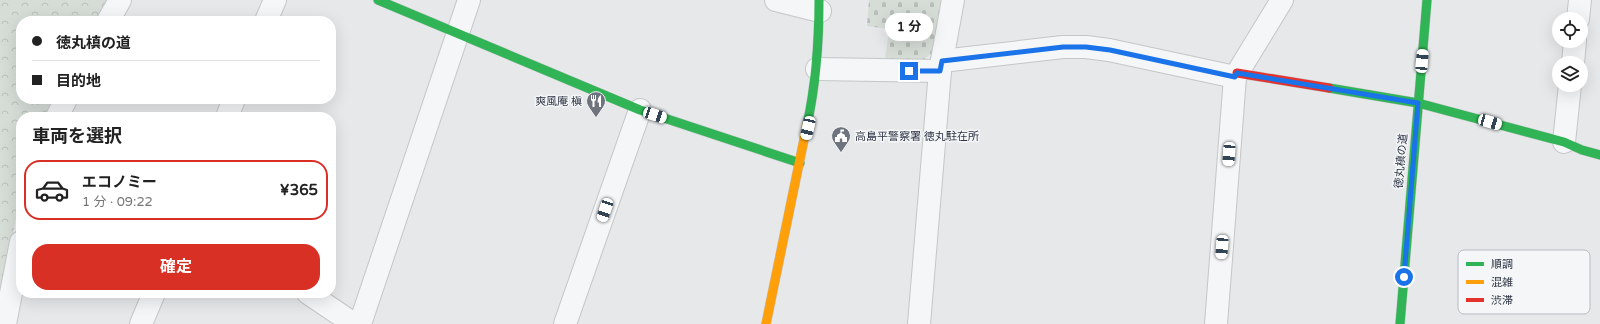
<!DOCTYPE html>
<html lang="ja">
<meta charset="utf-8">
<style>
body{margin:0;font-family:"Varela Round","Noto Sans JP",sans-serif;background:#f2f2f2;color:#222;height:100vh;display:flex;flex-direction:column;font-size:15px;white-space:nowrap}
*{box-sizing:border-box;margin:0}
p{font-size:13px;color:#767676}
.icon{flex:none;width:22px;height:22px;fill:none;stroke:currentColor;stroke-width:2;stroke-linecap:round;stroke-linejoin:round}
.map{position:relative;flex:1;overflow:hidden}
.side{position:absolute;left:16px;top:112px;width:320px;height:186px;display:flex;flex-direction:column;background:#fff;border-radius:16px;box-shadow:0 4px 16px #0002}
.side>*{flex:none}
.guide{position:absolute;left:16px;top:16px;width:320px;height:88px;border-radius:16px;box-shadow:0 4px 16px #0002;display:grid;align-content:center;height:88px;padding:0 16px;background:#fff}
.tools{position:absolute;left:1552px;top:12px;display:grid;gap:8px}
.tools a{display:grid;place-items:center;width:36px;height:36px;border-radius:50%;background:#fff;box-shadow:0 4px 16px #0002;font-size:20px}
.end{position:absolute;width:18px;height:18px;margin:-9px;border:5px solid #1a73e8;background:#fff;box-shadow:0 0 0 2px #fff}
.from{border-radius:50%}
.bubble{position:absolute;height:28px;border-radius:14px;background:#fff;box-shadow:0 4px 16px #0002;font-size:13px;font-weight:700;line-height:28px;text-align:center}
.car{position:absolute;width:12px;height:24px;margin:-12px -6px;border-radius:5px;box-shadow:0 0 3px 1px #0007;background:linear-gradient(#fff 24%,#345 0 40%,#fff 0 76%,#345 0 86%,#fff 0)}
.guide b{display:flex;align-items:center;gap:14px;height:38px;font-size:15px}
.guide b+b{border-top:1px solid #e0e0e0}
.guide i{width:10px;height:10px;background:#222}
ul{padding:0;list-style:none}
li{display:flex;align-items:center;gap:12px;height:60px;margin:0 8px 6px;padding:0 8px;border:2px solid transparent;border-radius:16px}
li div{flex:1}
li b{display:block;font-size:15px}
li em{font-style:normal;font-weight:700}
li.selected{border-color:#d93025}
li>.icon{width:36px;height:36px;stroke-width:1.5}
h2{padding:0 16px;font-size:18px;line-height:48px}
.button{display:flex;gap:8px;margin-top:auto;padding:8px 16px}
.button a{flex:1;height:46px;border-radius:16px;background:#d93025;color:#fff;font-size:16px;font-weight:700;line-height:46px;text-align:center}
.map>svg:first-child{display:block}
</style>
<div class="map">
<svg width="1600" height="324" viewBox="0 0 1600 324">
<defs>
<pattern id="forest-crowns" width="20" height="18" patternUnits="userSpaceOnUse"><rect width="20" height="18" fill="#d6ddd7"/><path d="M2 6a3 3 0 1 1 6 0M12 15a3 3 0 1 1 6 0" fill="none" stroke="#b8beba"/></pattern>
<pattern id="cemetery-stones" width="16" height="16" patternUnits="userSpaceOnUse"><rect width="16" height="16" fill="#d6ddd7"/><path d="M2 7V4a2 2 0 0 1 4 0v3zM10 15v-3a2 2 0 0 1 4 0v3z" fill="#b8beba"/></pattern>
</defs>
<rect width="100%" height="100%" fill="#e6e8ea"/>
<polygon fill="url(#forest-crowns)" points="0,0 107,0 96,21 21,21 21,99 55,99 48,117 21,117 21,193 0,299"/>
<polygon fill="url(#cemetery-stones)" points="869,0 941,0 932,53 922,61 885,60 889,29 867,26"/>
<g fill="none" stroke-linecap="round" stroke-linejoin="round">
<defs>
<g id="street">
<polyline points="776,0 820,11"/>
<polyline points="1578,19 1580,0"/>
<polyline points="108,21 120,0"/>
<polyline points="266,21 275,0"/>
<polyline points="942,61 1063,47 1086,47 1109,50 1235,77"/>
<polyline points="1573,63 1575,41"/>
<polyline points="817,69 940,71"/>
<polyline points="57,117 66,99"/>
<polyline points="227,117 234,99"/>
<polyline points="1564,142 1570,85"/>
<polyline points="308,293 354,324"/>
<polyline points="5,324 21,242"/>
<polyline points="141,324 154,293"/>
<polyline points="360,324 469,0"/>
<polyline points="565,324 640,110"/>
<polyline points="919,324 940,71 953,0"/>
<polyline points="1216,324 1235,77 1282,0"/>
</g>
<g id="fast">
<polyline points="378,0 640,110 800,163"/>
<polyline points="1329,88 1418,103 1564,142 1582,150 1600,155"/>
<path d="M807 125C816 84 819 43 819 0"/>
<polyline points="1400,324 1427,0"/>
</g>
<polyline id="slow" points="766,324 807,125"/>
<polyline id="jam" points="1237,73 1329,88"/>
</defs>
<use href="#street" stroke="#c4c6c8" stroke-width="24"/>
<use href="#fast" stroke="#c4c6c8" stroke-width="10"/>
<use href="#slow" stroke="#c4c6c8" stroke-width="10"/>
<use href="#jam" stroke="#c4c6c8" stroke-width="10"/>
<use href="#street" stroke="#f5f6f7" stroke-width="22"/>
<use href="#fast" stroke="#30b455" stroke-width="9"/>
<use href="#slow" stroke="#ff9f0a" stroke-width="9"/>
<use href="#jam" stroke="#e5322d" stroke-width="9"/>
</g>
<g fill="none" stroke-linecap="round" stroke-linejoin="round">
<polyline stroke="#1a73e8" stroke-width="5" points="909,71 940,71 942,61 1063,47 1086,47 1110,50 1235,77 1237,73 1418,103 1404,277"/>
</g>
<defs>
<symbol id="restaurant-pin" viewBox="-11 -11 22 30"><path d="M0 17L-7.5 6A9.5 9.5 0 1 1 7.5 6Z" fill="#6e737d" stroke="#f4f6f8"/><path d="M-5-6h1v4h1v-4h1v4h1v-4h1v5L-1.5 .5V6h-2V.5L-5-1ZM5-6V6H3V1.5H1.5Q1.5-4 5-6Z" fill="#fff"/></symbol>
<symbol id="civic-pin" viewBox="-11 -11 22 30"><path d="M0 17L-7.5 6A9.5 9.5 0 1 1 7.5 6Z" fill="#6e737d" stroke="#f4f6f8"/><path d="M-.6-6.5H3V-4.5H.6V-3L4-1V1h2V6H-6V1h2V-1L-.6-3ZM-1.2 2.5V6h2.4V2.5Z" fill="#fff"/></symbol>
</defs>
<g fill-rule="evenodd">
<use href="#restaurant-pin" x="585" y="90" width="22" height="30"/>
<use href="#civic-pin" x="830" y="125" width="22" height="30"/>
</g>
<g text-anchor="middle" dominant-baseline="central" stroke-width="3" stroke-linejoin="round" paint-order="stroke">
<g font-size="11" fill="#2d3442" stroke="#f4f6f8" text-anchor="end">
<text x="582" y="101">爽風庵 槇</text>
<text x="855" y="136" text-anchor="start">高島平警察署 徳丸駐在所</text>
</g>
<g font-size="11" fill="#2d3442" stroke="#f4f6f8">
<text transform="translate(1401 161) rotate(-85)">徳丸槙の道</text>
</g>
</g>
<rect x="1458" y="250" width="132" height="64" rx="6" fill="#f4f6f8" stroke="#b8bcc1" stroke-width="1"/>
<rect x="1466" y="262" width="18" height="4" fill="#30b455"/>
<rect x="1466" y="280" width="18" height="4" fill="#ff9f0a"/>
<rect x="1466" y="298" width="18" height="4" fill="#e5322d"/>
<g font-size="11" fill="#2d3442">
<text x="1491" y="268">順調</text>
<text x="1491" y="286">混雑</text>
<text x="1491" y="304">渋滞</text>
</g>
</svg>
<div class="tools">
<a><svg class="icon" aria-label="locate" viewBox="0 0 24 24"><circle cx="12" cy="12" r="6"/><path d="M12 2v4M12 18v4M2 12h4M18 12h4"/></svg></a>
<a><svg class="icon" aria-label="layers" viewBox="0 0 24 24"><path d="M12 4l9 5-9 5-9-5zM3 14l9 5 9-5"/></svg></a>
</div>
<i class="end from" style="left:1404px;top:277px"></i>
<i class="end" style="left:909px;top:71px"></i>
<div class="bubble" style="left:885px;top:13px;width:48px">1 分</div>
<i class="car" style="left:1422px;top:61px;rotate:5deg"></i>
<i class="car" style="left:655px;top:115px;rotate:108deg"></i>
<i class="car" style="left:1490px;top:122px;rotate:106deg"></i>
<i class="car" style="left:808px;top:128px;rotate:193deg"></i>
<i class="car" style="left:1229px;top:154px;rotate:184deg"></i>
<i class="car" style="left:605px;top:210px;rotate:199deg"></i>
<i class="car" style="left:1222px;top:247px;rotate:184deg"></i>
<div class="guide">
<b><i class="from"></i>徳丸槙の道</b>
<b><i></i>目的地</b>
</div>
<section class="side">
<h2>車両を選択</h2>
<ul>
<li class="selected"><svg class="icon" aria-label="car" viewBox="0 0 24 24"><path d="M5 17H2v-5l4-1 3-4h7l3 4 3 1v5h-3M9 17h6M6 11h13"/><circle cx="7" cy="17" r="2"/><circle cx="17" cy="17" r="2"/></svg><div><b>エコノミー</b><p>1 分 · 09:22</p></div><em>¥365</em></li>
</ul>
<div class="button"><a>確定</a></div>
</section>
</div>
